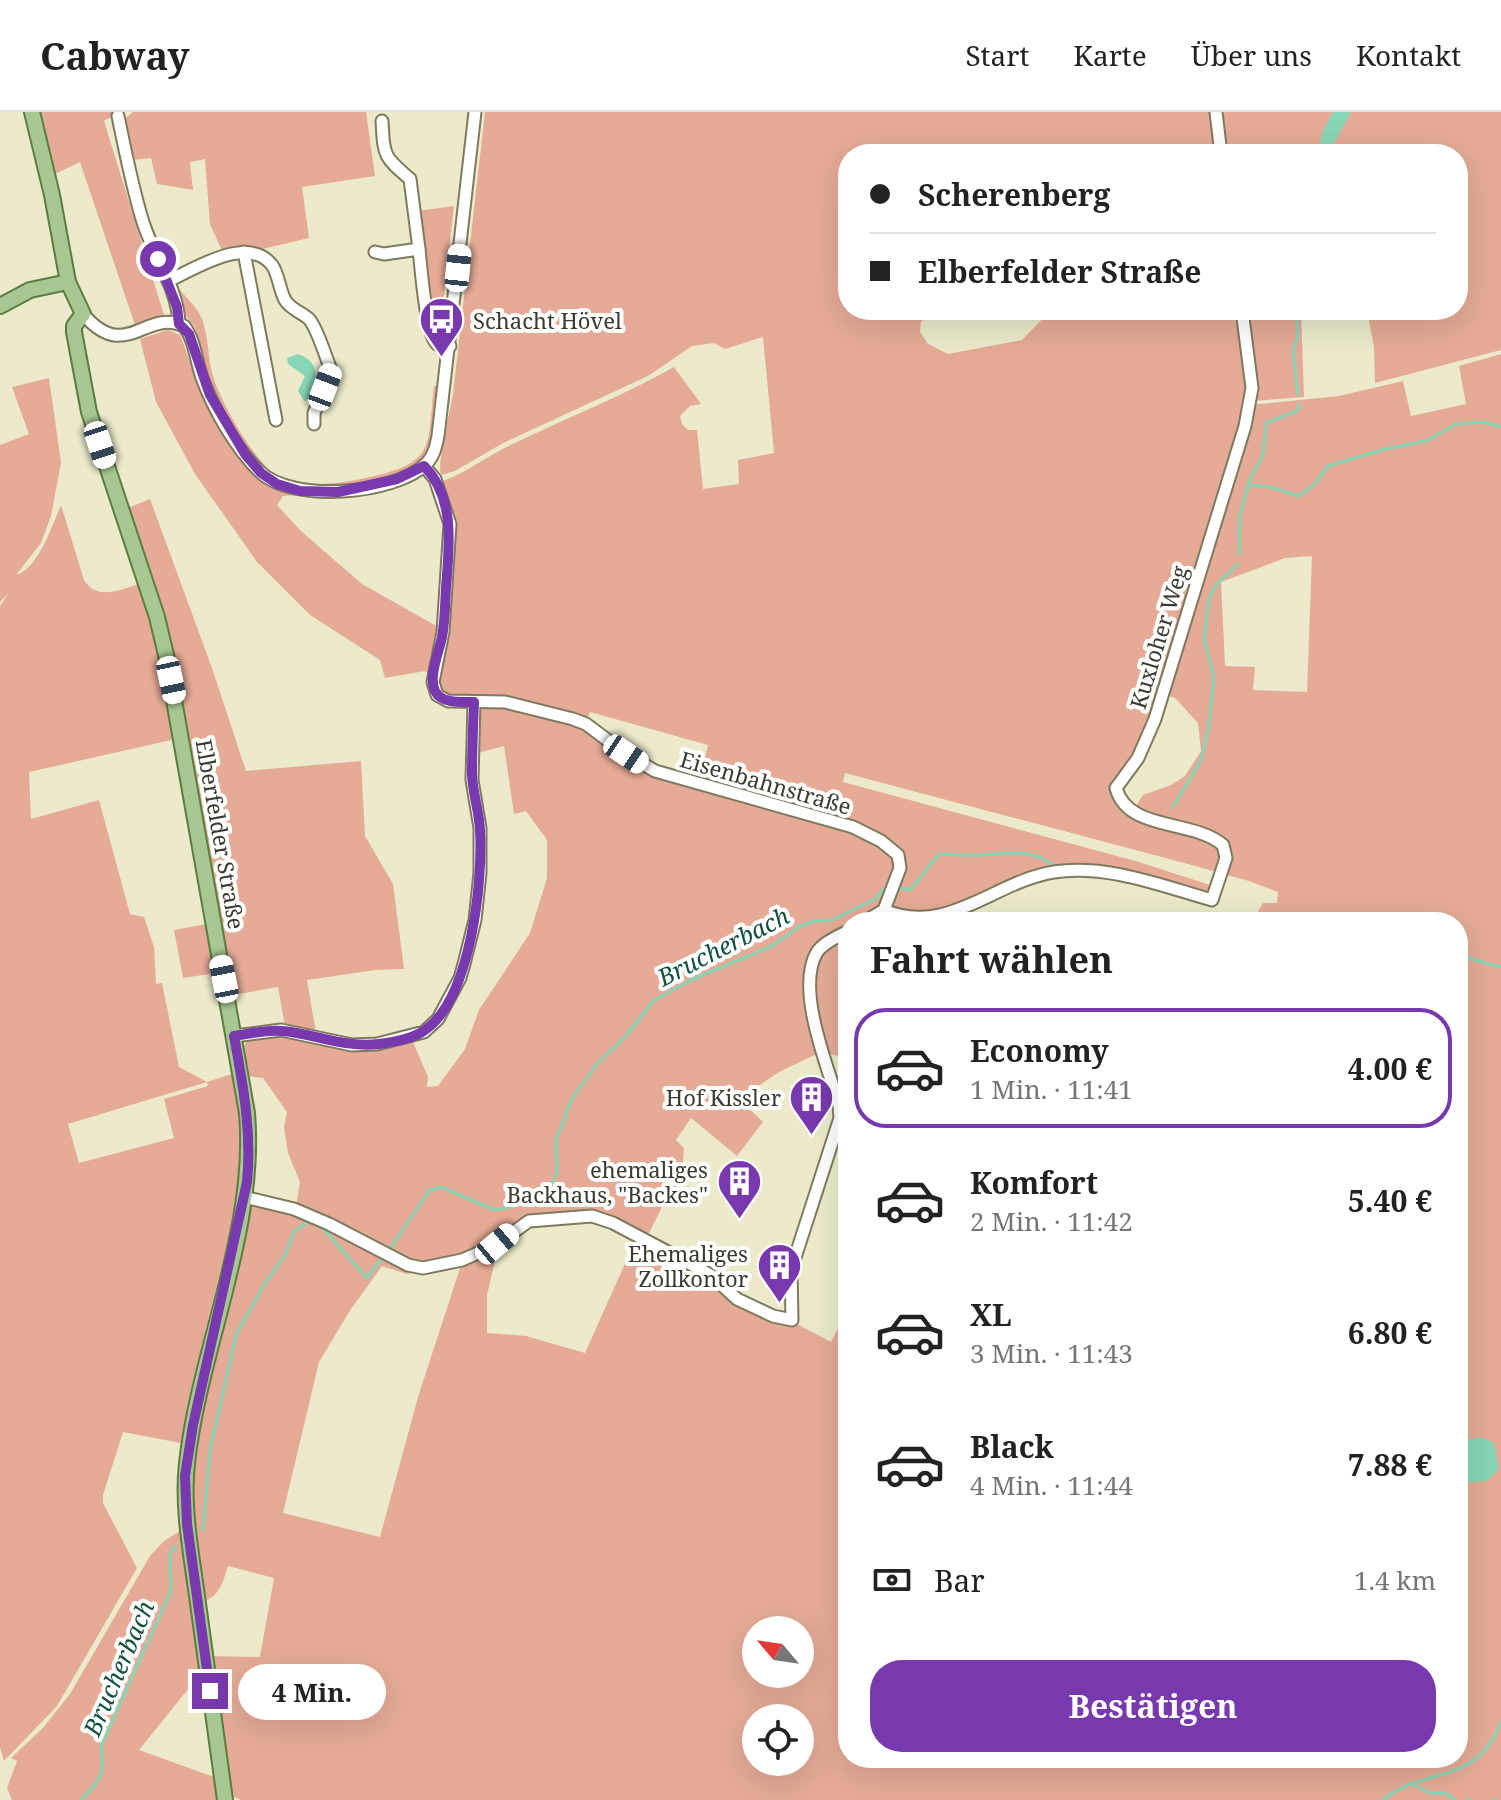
<!DOCTYPE html>
<html lang="de">
<meta charset="utf-8">
<style>
body{margin:0;font-family:"Noto Serif",serif;background:#f6f6f6;color:#222;height:100vh;display:flex;flex-direction:column;font-size:30px;white-space:nowrap}
*{box-sizing:border-box;margin:0}
p{font-size:26px;color:#767676}
.icon{flex:none;width:44px;height:44px;fill:none;stroke:currentColor;stroke-width:2;stroke-linecap:round;stroke-linejoin:round}
.map{position:relative;flex:1;overflow:hidden}
.side{position:absolute;left:838px;top:800px;width:630px;height:856px;display:flex;flex-direction:column;background:#fff;border-radius:32px;box-shadow:0 8px 32px #0002}
.side>*{flex:none}
.top-card{position:absolute;left:838px;top:32px;width:630px;height:176px;border-radius:32px;box-shadow:0 8px 32px #0002;display:grid;align-content:center;height:176px;padding:0 32px;background:#fff}
.needle{width:52px;rotate:299deg}
.buttons{position:absolute;left:742px;top:1504px;display:grid;gap:16px}
.buttons a{display:grid;place-items:center;width:72px;height:72px;border-radius:50%;background:#fff;box-shadow:0 8px 32px #0002;font-size:40px}
.end{position:absolute;width:36px;height:36px;margin:-18px;border:10px solid #7839ae;background:#fff;box-shadow:0 0 0 4px #fff}
.from{border-radius:50%}
.bubble{position:absolute;height:56px;border-radius:28px;background:#fff;box-shadow:0 8px 32px #0002;font-size:26px;font-weight:700;line-height:56px;text-align:center}
.car{position:absolute;width:24px;height:48px;margin:-24px -12px;border-radius:10px;box-shadow:0 0 6px 2px #0007;background:linear-gradient(#fff 24%,#345 0 40%,#fff 0 76%,#345 0 86%,#fff 0)}
.top-card b{display:flex;align-items:center;gap:28px;height:76px;font-size:30px}
.top-card b+b{border-top:2px solid #e0e0e0}
.top-card i{width:20px;height:20px;background:#222}
ul{padding:0;list-style:none}
li{display:flex;align-items:center;gap:24px;height:120px;margin:0 16px 12px;padding:0 16px;border:4px solid transparent;border-radius:32px}
li div{flex:1}
li b{display:block;font-size:30px}
li em{font-style:normal;font-weight:700}
li.selected{border-color:#7839ae}
li>.icon{width:72px;height:72px;stroke-width:1.5}
h2{padding:0 32px;font-size:36px;line-height:96px}
.pay{display:flex;align-items:center;gap:20px;height:88px;padding:0 32px;font-size:30px}
.pay p{margin-inline-start:auto}
.action{display:flex;gap:16px;margin-top:auto;padding:16px 32px}
.action a{flex:1;height:92px;border-radius:32px;background:#7839ae;color:#fff;font-size:32px;font-weight:700;line-height:92px;text-align:center}
header{display:flex;align-items:center;gap:48px;box-sizing:border-box;height:112px;padding:0 40px;background:#fff;border-bottom:2px solid #e0e0e0}
header strong{font-size:38px}
nav{display:flex;gap:44px;margin-inline-start:auto;font-size:28px}
.map>svg:first-child{display:block}
</style>
<header>
<strong>Cabway</strong>
<nav><a>Start</a><a>Karte</a><a>Über uns</a><a>Kontakt</a></nav>
</header>
<div class="map">
<svg width="1501" height="1688" viewBox="0 0 1501 1688">
<rect width="100%" height="100%" fill="#eceacb"/>
<g fill="#e5ab96" fill-rule="evenodd">
<polygon points="39,0 120,0 104,9 164,203 135,213 80,50 55,62"/>
<polygon points="133,0 366,0 375,64 302,75 309,126 258,138 222,139 210,112 205,47 190,50 193,78 157,72 151,46 133,48 122,9"/>
<path d="M485 0H1215L1220 42H848V198H957L921 209 920 220 928 232 948 242 1022 228 1051 198H1240L1252 276 1250 293 1339 284 1403 269 1411 304 1466 292 1459 254 1501 242V1688H241L231 1684 209 1544 260 1545 274 1466 228 1454C223 1469 220 1485 203 1489L189 1380 191 1345 250 1091C313 1099 353 1126 407 1156L418 1159 407 1162 382 1154 349 1200 319 1250 283 1401 380 1425 418 1285 462 1150 499 1132 487 1183V1221L526 1224 585 1241 636 1127 707 1164 736 1189 758 1200 786 1206 831 1230 848 1197V1646H1458V810H1257L1255 805 1263 791H1277L1278 780 1249 769 1188 752 845 661 843 670 1139 750 1216 775 1209 785C1164 772 1091 746 1045 759 1000 772 933 826 888 795L902 757 899 741 873 721 832 705 829 711C850 718 877 726 891 742 903 755 888 790 877 800 868 808 859 810 848 810V817C839 823 828 827 821 835 796 864 813 907 821 940L779 960 739 987 763 1010 737 1044 691 1006 676 1028 684 1036 682 1070 670 1094 662 1095 646 1127 606 1102H549L514 1114 494 1131 478 1139 447 1148 425 1152 409 1151 339 1111 296 1095 300 1070 288 1041 284 1015 287 1000 263 966 247 964 243 938 246 929 281 924 360 936 413 930 428 965 427 975 438 974 465 937 479 898 530 821 547 766V728L526 699 514 702 504 634 474 642 477 595 505 594 574 610 640 655 657 663 739 686 743 678 700 667 708 633 590 600 586 609 508 588 461 587 445 582 425 559 385 566 380 548 310 503 257 450 195 362 156 290 140 227 168 218 180 223C197 268 223 338 262 368 272 376 284 379 296 383L283 384 277 393 301 419 362 472 447 520 451 507 450 471 455 424 443 369C468 360 490 342 515 331 568 305 623 284 674 255L701 292 690 294 680 304 682 312 688 318H697L703 377 739 372 738 348 774 341 763 225 725 237 714 231 692 234 648 264 503 331 455 359 441 363C437 349 450 301 453 282ZM1312 444 1307 580 1253 578 1255 555 1225 554 1221 470 1285 446ZM1163 582 1175 586 1198 611 1201 639 1185 664 1171 673 1143 683 1132 700 1121 696 1114 684 1119 668 1135 645ZM756 1518H800V1562H756ZM756 1606H800V1650H756Z"/>
<polygon points="1219,0 1501,0 1501,238 1375,271 1374,235 1367,198 1458,198 1458,42 1224,42"/>
<polygon points="454,94 441,209 429,210 417,99"/>
<path d="M174 171C181 180 191 189 198 199 209 217 207 244 213 264 220 289 256 353 279 365 303 377 345 371 370 365 437 350 427 334 434 274H440C432 331 439 352 376 368 342 377 293 383 264 358 254 349 246 335 239 324 226 305 215 286 207 265 201 250 201 233 196 218 192 209 194 215 189 208 182 198 178 185 173 175Z"/>
<polygon points="1245,198 1301,198 1304,285 1253,289"/>
<path d="M49 266 61 351 51 404 41 431 16 463C38 457 52 414 61 393L84 468C97 489 119 478 139 472L163 559 176 627 29 660 31 707 99 688 130 802 144 805 154 835 156 872 162 871 179 955 207 970 232 962 241 1015 239 1074 233 1109 190 1280 181 1331 123 1320 103 1383V1391L137 1456 57 1594 4 1649 0 1635V494L9 481 0 490V333L29 322 12 275ZM207 970 208 974 164 987 174 1026 79 1051 68 1012Z"/>
<polygon points="150,387 212,556 246,659 361,649 365,724 393,772 404,857 376,858 307,868 316,921 285,915 278,875 234,883 194,665 128,396"/>
<polygon points="207,812 216,861 183,866 174,818"/>
<path d="M848 822V947L827 941C820 916 804 864 822 841 828 833 840 828 848 822Z"/>
<polygon points="181,1418 201,1561 139,1638 214,1665 217,1688 12,1688 7,1676 17,1649 11,1646 43,1616 70,1582 150,1444 163,1430"/>
</g>
<g fill="#87d6b6">
<path d="M1333 0H1351L1328 42H1321C1317 27 1326 13 1333 0Z"/>
<path d="M298 242C322 250 319 273 305 290L298 279 305 264 288 252 287 246Z"/>
<polygon points="1481,1325 1494,1331 1499,1357 1487,1369 1458,1371 1458,1330"/>
</g>
<g fill="none" stroke-linecap="round" stroke-linejoin="round">
<g stroke="#87d6b6" stroke-width="3">
<polyline points="1296,198 1298,224 1293,238 1298,282"/>
<polyline points="1248,373 1270,375 1299,384 1315,372 1328,354 1385,337 1426,329 1457,312 1484,310 1501,315"/>
<polyline points="1239,442 1240,403 1250,367 1263,343 1266,311 1297,299 1299,292"/>
<polyline points="1173,695 1201,648 1208,618 1214,566 1204,527 1209,487 1216,473 1238,452"/>
<path d="M899 775 909 778C922 767 927 753 940 742 953 742 966 744 979 743 1006 742 1029 735 1053 753"/>
<polyline points="1460,844 1501,855"/>
<polyline points="389,1138 430,1078 441,1075 495,1098 529,1091 531,1084 550,1077 557,1059 556,1028 572,987 597,952 625,925 653,889 691,868 772,834 800,814 815,809 832,808 875,787 888,772"/>
<polyline points="203,1418 210,1338 236,1223 264,1173 285,1143 294,1120 309,1109 322,1116 367,1166 383,1145"/>
<polyline points="1414,1673 1430,1681 1446,1681 1455,1688"/>
<path d="M81 1688C100 1668 106 1662 101 1634L171 1479 170 1441 176 1434"/>
<path d="M1383 1688C1423 1654 1477 1675 1501 1610"/>
<polyline points="1467,1688 1471,1688"/>
<polyline points="1494,1688 1495,1688"/>
</g>
<defs>
<g id="minor">
<polyline points="1216,0 1221,42"/>
<path d="M118 4C125 38 132 74 142 107 152 142 178 175 179 212"/>
<path d="M419 137C421 155 426 224 437 232 440 234 446 234 450 234"/>
<polyline points="244,140 276,308"/>
<path d="M375 140 384 142 419 137 410 67C383 44 384 44 382 9"/>
<path d="M168 169C195 157 247 122 272 153 279 163 279 177 285 188 291 198 302 200 309 207 318 217 326 247 332 260L314 301V312"/>
<path d="M83 202C126 252 145 196 184 214 195 228 196 249 202 266 214 298 235 335 259 359 292 392 395 382 426 352 434 344 436 334 438 324L475 0"/>
<polyline points="424,354 435,367 450,412 443,520 433,570 437,583 448,589 505,590 573,607 586,612 626,642 655,659 853,715 881,729 898,743 900,756 884,798"/>
<path d="M884 798C947 825 995 769 1054 760 1107 752 1162 774 1212 788L1226 746 1223 733C1193 707 1128 720 1116 676L1138 646 1155 607 1245 314 1252 276 1242 198"/>
<polyline points="864,810 884,798"/>
<polyline points="234,924 281,918 352,933 377,932 424,920 438,907 460,866 464,852 475,808 480,761 480,716 472,668 474,590"/>
<path d="M244 1085 294 1097 329 1112 408 1153 423 1156 462 1148 478 1141 497 1132 529 1109 592 1104 613 1111 696 1155 712 1164 737 1187 773 1204 792 1208 791 1158 840 1006 839 993C828 955 795 877 817 840 824 830 837 825 848 819"/>
</g>
<g id="major">
<path d="M32 0 52 83 68 170 83 202 74 214V220L89 300 157 505 166 543 247 1001C257 1120 200 1234 187 1351 182 1395 191 1440 197 1484 206 1552 216 1620 225 1688"/>
<polyline points="0,194 30,178 68,170"/>
</g>
</defs>
<use href="#minor" stroke="#7d7a5e" stroke-width="15"/>
<use href="#major" stroke="#5b7e40" stroke-width="18"/>
<use href="#minor" stroke="#fff" stroke-width="11"/>
<use href="#major" stroke="#a7c892" stroke-width="14"/>
</g>
<g fill="none" stroke-linecap="round" stroke-linejoin="round">
<path stroke="#7839ae" stroke-width="10" d="M158 147 177 195 179 212 189 222 210 283 245 342 261 361 277 372 300 379 338 380 397 367 424 354C456 386 449 435 446 476 445 492 445 509 442 525 439 540 428 565 435 579 441 592 462 590 474 590 473 615 472 639 472 663 473 682 479 699 480 718 483 770 471 886 425 918 413 927 394 930 379 932 345 936 315 922 283 919 267 917 249 922 234 924 243 973 252 1020 247 1070L193 1313 185 1364 187 1412 210 1579"/>
</g>
<defs>
<symbol id="bus-pin" viewBox="-11 -11 22 30"><path d="M0 17L-7.5 6A9.5 9.5 0 1 1 7.5 6Z" fill="#7839ae" stroke="#fff"/><path d="M-5-6H5V4H4V6H2V4H-2V6H-4V4H-5ZM-3.5-4V0h7V-4ZM-3.5 1.2v1.5H-2V1.2ZM2 1.2v1.5H3.5V1.2Z" fill="#fff"/></symbol>
<symbol id="building-pin" viewBox="-11 -11 22 30"><path d="M0 17L-7.5 6A9.5 9.5 0 1 1 7.5 6Z" fill="#7839ae" stroke="#fff"/><path d="M-4-6H4V6H1V3H-1V6H-4ZM-2.5-4.3h1.7v1.8h-1.7ZM.8-4.3h1.7v1.8H.8ZM-2.5-1h1.7V.8h-1.7ZM.8-1h1.7V.8H.8Z" fill="#fff"/></symbol>
</defs>
<g fill-rule="evenodd">
<use href="#bus-pin" x="416" y="182" width="51" height="69"/>
<use href="#building-pin" x="786" y="960" width="51" height="69"/>
<use href="#building-pin" x="714" y="1044" width="51" height="69"/>
<use href="#building-pin" x="754" y="1128" width="51" height="69"/>
</g>
<g text-anchor="middle" dominant-baseline="central" stroke-width="8" stroke-linejoin="round" paint-order="stroke">
<g font-size="22" fill="#3b3a2e" stroke="#fff" text-anchor="end">
<text x="473" y="208" text-anchor="start">Schacht Hövel</text>
<text x="781" y="985">Hof Kissler</text>
<text x="708" y="1057">ehemaliges<tspan x="708" dy="25">Backhaus, "Backes"</tspan></text>
<text x="748" y="1141">Ehemaliges<tspan x="748" dy="25">Zollkontor</tspan></text>
</g>
<g font-size="22" fill="#3b3a2e" stroke="#fff">
<text transform="translate(1158 525) rotate(-73)">Kuxloher Weg</text>
<text transform="translate(766 670) rotate(16)">Eisenbahnstraße</text>
<text transform="translate(221 722) rotate(80)">Elberfelder Straße</text>
</g>
<g font-size="24" font-style="italic" fill="#12523d" stroke="#fff">
<text transform="translate(723 834) rotate(-27)">Brucherbach</text>
<text transform="translate(118 1556) rotate(-67)">Brucherbach</text>
</g>
</g>
</svg>
<div class="buttons">
<a><svg class="needle" viewBox="-14 -14 28 28"><path d="M0-13l5 13h-10z" fill="#e53935"/><path d="M0 13l5-13h-10z" fill="#767676"/></svg></a>
<a><svg class="icon" aria-label="locate" viewBox="0 0 24 24"><circle cx="12" cy="12" r="6"/><path d="M12 2v4M12 18v4M2 12h4M18 12h4"/></svg></a>
</div>
<i class="end from" style="left:158px;top:147px"></i>
<i class="end" style="left:210px;top:1579px"></i>
<div class="bubble" style="left:238px;top:1552px;width:148px">4 Min.</div>
<i class="car" style="left:458px;top:156px;rotate:6deg"></i>
<i class="car" style="left:325px;top:275px;rotate:21deg"></i>
<i class="car" style="left:100px;top:333px;rotate:162deg"></i>
<i class="car" style="left:171px;top:568px;rotate:168deg"></i>
<i class="car" style="left:626px;top:642px;rotate:124deg"></i>
<i class="car" style="left:224px;top:867px;rotate:349deg"></i>
<i class="car" style="left:497px;top:1132px;rotate:50deg"></i>
<div class="top-card">
<b><i class="from"></i>Scherenberg</b>
<b><i></i>Elberfelder Straße</b>
</div>
<section class="side">
<h2>Fahrt wählen</h2>
<ul>
<li class="selected"><svg class="icon" aria-label="car" viewBox="0 0 24 24"><path d="M5 17H2v-5l4-1 3-4h7l3 4 3 1v5h-3M9 17h6M6 11h13"/><circle cx="7" cy="17" r="2"/><circle cx="17" cy="17" r="2"/></svg><div><b>Economy</b><p>1 Min. · 11:41</p></div><em>4.00 €</em></li>
<li><svg class="icon" aria-label="car" viewBox="0 0 24 24"><path d="M5 17H2v-5l4-1 3-4h7l3 4 3 1v5h-3M9 17h6M6 11h13"/><circle cx="7" cy="17" r="2"/><circle cx="17" cy="17" r="2"/></svg><div><b>Komfort</b><p>2 Min. · 11:42</p></div><em>5.40 €</em></li>
<li><svg class="icon" aria-label="car" viewBox="0 0 24 24"><path d="M5 17H2v-5l4-1 3-4h7l3 4 3 1v5h-3M9 17h6M6 11h13"/><circle cx="7" cy="17" r="2"/><circle cx="17" cy="17" r="2"/></svg><div><b>XL</b><p>3 Min. · 11:43</p></div><em>6.80 €</em></li>
<li><svg class="icon" aria-label="car" viewBox="0 0 24 24"><path d="M5 17H2v-5l4-1 3-4h7l3 4 3 1v5h-3M9 17h6M6 11h13"/><circle cx="7" cy="17" r="2"/><circle cx="17" cy="17" r="2"/></svg><div><b>Black</b><p>4 Min. · 11:44</p></div><em>7.88 €</em></li>
</ul>
<div class="pay"><svg class="icon" aria-label="cash" viewBox="0 0 24 24"><path d="M3 7h18v10H3z"/><circle cx="12" cy="12" r="2"/></svg>Bar<p>1.4 km</p></div>
<div class="action"><a>Bestätigen</a></div>
</section>
</div>
